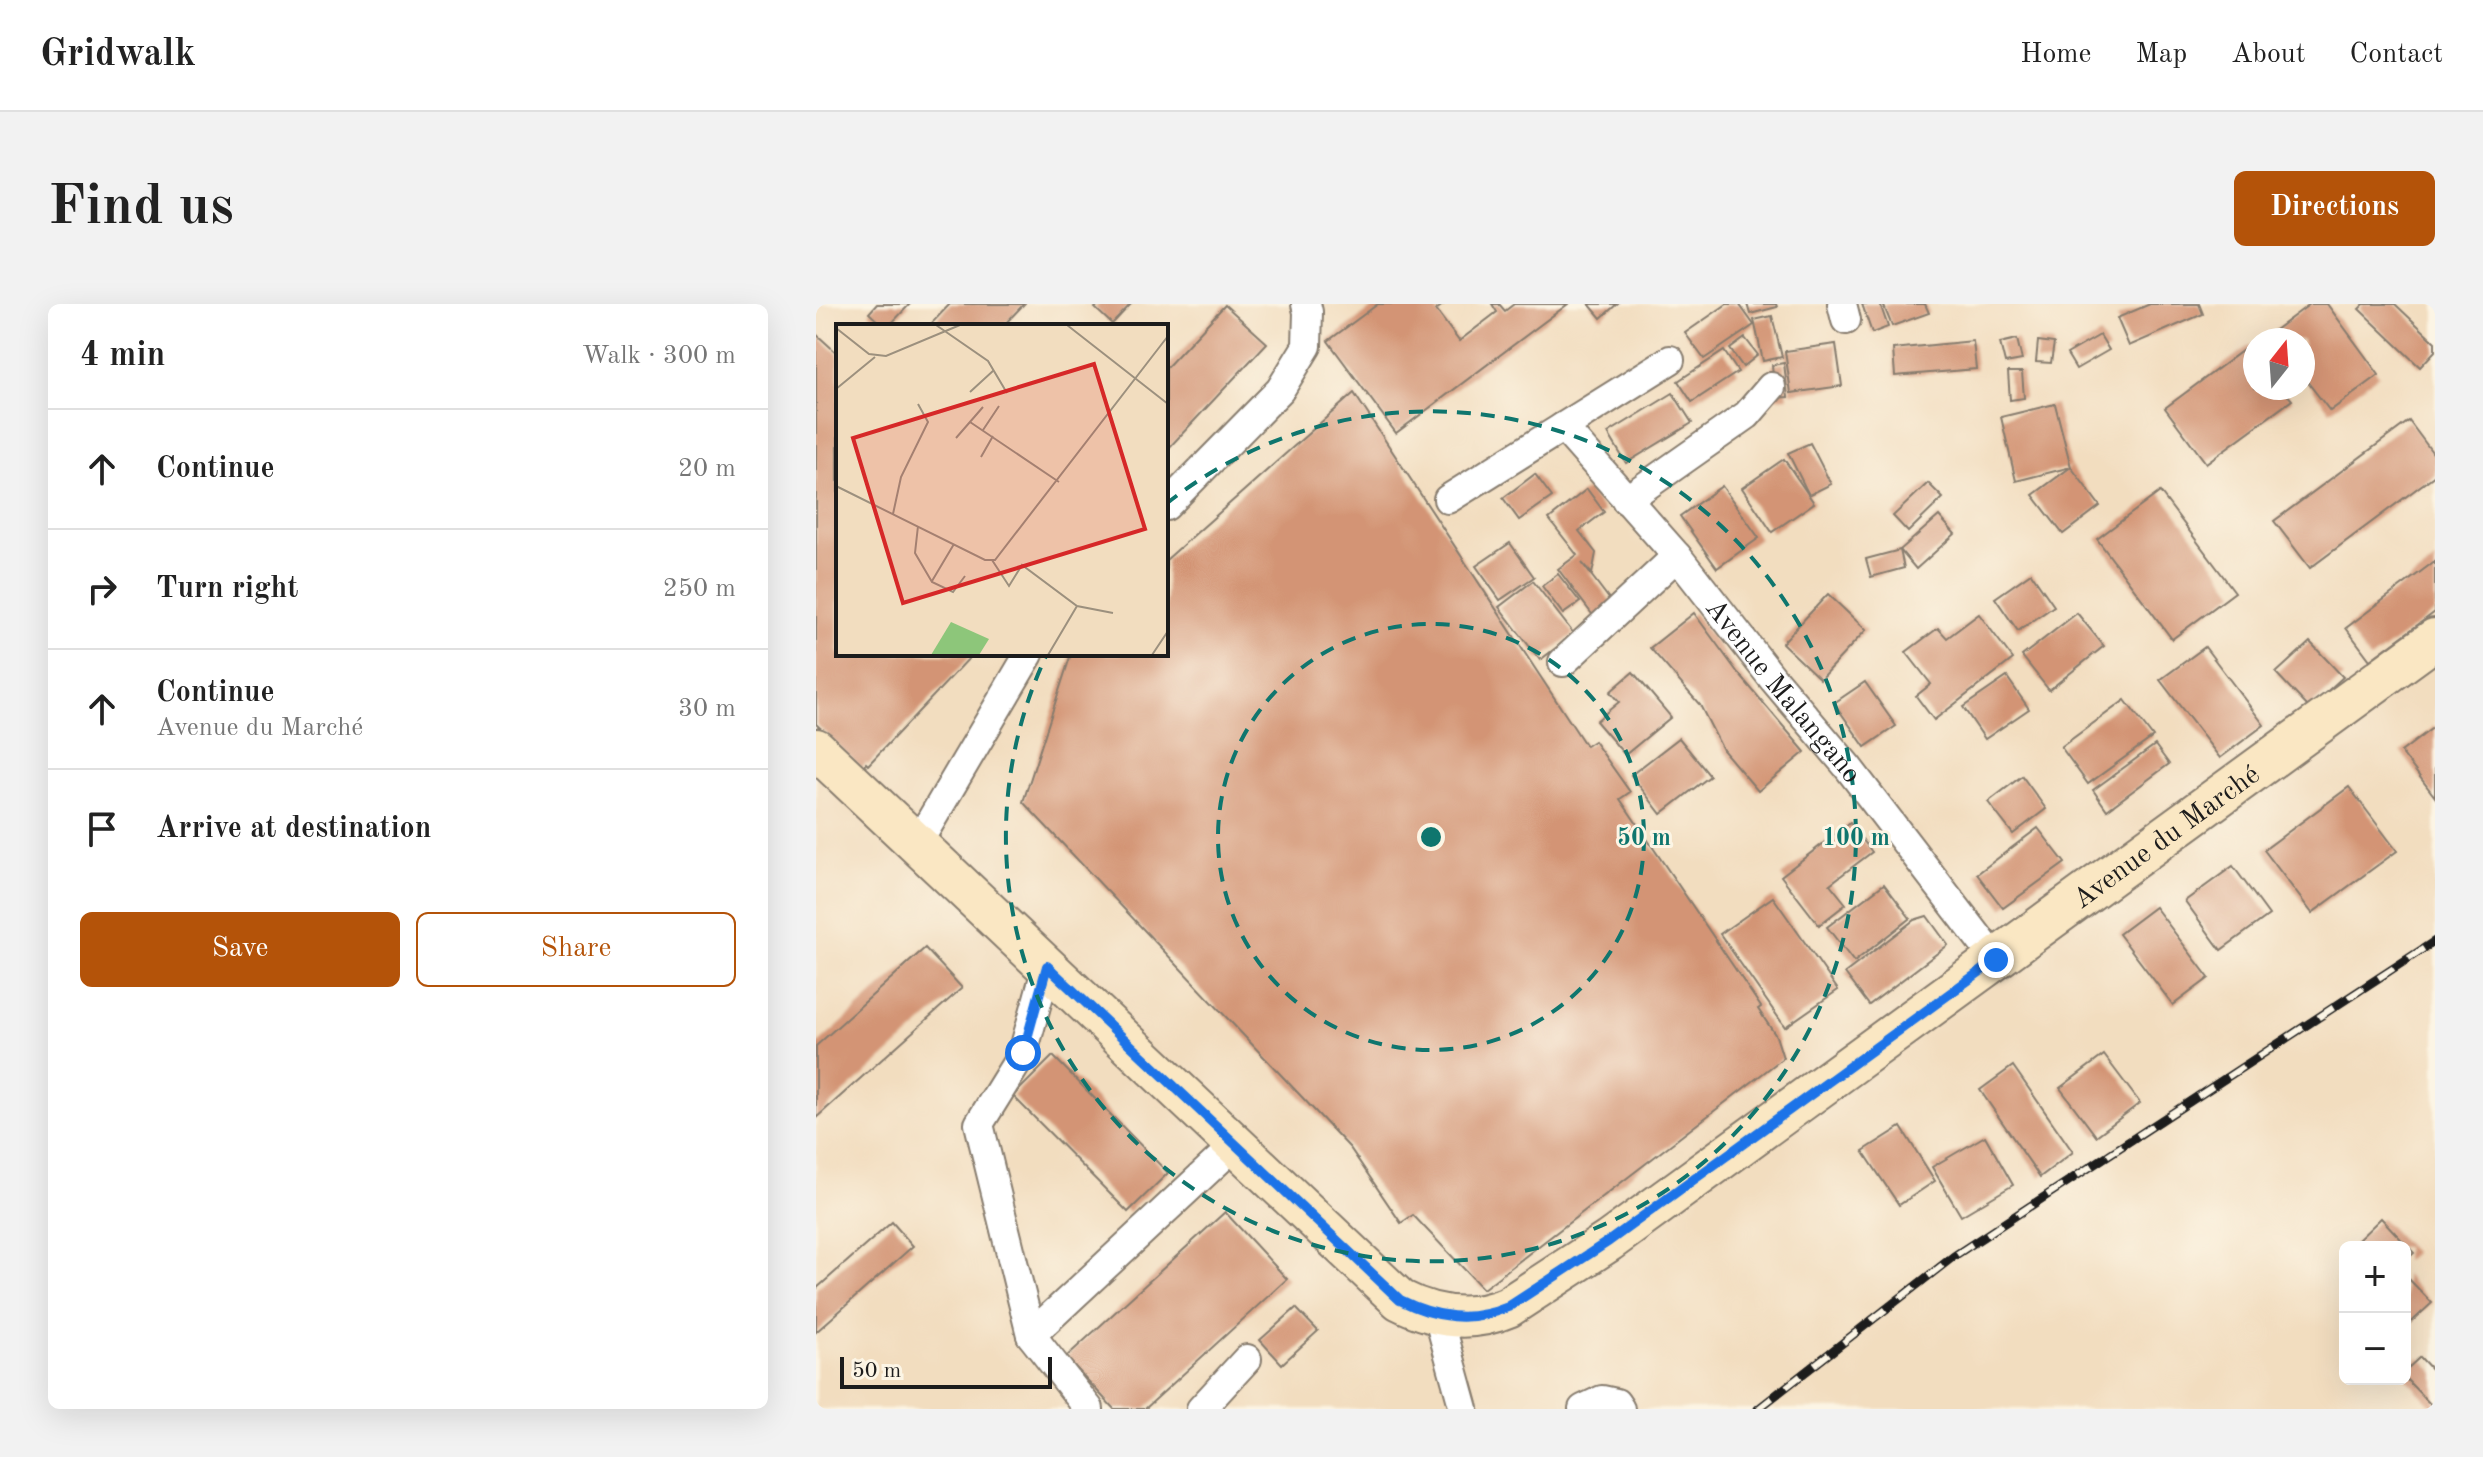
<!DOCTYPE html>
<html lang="en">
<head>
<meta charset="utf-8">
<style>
	:root { --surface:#fff; --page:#f2f2f2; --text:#222; --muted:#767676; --line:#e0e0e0; --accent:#b45309 }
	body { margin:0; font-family:"Old Standard TT",serif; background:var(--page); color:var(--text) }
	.controls { position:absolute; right:24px; bottom:24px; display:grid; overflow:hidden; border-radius:12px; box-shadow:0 8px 32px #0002 }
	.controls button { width:72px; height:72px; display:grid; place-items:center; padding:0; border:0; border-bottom:2px solid var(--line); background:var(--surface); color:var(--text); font:40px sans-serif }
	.compass { position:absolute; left:1427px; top:24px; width:72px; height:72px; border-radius:50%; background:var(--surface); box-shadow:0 8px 32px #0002; rotate:17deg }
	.scale { position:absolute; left:24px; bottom:20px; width:212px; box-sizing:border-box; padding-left:8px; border:4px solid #1c1c1c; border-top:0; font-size:22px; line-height:28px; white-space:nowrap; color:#1c1c1c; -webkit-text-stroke:6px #fcf5e5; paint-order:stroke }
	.stop { position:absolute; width:24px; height:24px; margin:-18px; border:6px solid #1a73e8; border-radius:50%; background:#fff }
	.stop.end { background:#1a73e8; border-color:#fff; box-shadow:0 2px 8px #0008 }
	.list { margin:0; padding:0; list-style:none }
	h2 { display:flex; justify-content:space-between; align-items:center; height:104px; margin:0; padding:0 32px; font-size:34px }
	h2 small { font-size:26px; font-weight:400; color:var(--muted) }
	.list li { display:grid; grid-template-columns:52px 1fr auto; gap:24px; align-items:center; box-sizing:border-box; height:120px; padding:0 32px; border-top:2px solid var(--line) }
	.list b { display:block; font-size:30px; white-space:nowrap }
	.list p { margin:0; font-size:26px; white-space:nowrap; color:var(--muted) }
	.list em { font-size:26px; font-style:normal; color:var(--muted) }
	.actions { display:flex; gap:16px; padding:24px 32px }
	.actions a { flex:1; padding:18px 0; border:2px solid var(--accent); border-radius:12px; text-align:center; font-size:28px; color:var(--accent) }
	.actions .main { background:var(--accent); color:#fff }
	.icon { flex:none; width:44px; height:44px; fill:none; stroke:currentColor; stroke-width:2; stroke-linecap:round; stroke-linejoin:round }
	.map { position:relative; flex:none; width:1619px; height:1105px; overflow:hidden; border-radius:12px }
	header { display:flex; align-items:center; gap:48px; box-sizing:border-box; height:112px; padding:0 40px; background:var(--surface); border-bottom:2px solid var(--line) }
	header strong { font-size:38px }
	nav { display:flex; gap:44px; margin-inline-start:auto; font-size:28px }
	.intro { display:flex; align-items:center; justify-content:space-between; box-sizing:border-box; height:192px; padding:0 48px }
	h1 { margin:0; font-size:56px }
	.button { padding:20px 36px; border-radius:12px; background:var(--accent); color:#fff; font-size:28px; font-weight:700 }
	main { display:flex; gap:48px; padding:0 48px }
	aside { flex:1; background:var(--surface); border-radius:12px; box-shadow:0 8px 32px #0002 }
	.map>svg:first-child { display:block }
	.building { fill:#d39474 }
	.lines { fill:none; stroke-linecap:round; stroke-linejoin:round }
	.street-casing { stroke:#877c6e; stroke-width:32 }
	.secondary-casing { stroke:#877c6e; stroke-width:44 }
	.street { stroke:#fff; stroke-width:28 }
	.secondary { stroke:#fae7c3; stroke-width:40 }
	.rail-casing { stroke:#1c1c1c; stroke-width:9 }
	.rail { stroke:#fcf5e5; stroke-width:6; stroke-dasharray:18; stroke-linecap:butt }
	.route { stroke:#1a73e8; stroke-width:10 }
	.ring { fill:none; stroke:#0f766e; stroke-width:4; stroke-dasharray:14 10 }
	.labels { text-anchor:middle; stroke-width:6; stroke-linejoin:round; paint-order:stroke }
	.street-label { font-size:28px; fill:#1c1c1c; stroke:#fcf5e5 }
	.inset-road { fill:none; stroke:#9c907e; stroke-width:2 }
	.view { fill:#d62828; fill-opacity:0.15; stroke:#d62828; stroke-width:4 }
	.inset-edge { fill:none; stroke:#1c1c1c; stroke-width:4 }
	.centre { fill:#0f766e; stroke:#fcf5e5; stroke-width:4 }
	.ring-label { font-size:24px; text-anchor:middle; font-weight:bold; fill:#0f766e; stroke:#fcf5e5; stroke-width:6; stroke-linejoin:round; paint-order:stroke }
</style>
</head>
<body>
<header>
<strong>Gridwalk</strong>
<nav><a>Home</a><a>Map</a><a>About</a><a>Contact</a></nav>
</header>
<div class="intro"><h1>Find us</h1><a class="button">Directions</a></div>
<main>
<aside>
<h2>4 min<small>Walk · 300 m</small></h2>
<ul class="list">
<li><svg class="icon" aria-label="ahead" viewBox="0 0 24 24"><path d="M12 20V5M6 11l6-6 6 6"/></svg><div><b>Continue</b></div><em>20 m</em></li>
<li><svg class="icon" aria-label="right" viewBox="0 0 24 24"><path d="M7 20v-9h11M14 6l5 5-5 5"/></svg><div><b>Turn right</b></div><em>250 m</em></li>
<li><svg class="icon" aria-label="ahead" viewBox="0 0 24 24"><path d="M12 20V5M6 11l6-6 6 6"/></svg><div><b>Continue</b><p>Avenue du Marché</p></div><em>30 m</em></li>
<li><svg class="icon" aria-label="arrive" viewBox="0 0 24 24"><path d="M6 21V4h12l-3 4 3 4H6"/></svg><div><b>Arrive at destination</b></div></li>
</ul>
<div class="actions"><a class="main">Save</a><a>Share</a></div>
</aside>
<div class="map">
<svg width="1619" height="1105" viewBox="0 0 1619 1105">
	<rect width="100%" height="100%" fill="#fcf5e5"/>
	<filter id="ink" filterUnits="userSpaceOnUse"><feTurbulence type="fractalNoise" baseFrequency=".0125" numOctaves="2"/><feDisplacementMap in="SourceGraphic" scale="16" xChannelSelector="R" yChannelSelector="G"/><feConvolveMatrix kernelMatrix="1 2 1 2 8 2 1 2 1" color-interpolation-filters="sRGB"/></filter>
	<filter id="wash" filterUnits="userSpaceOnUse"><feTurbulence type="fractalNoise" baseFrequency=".006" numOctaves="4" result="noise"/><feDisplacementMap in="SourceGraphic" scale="32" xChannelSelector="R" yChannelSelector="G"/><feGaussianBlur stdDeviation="1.8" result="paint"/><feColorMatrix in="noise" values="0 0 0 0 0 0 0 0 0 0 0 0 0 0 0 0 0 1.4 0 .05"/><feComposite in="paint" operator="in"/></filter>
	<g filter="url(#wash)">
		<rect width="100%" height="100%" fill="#f2ddbf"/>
		<g id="blocks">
			<g class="building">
				<path d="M61 0H94L73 22H67L53 9Z"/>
				<path d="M134 0H208L187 22H113Z"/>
				<path d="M283 0H315L296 20 279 4Z"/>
				<path d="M562 0H628L620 6 643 37 681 8 676 0H683L689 7 698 0H752L580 129 512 37Z"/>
				<path d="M773 0H801L785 14Z"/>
				<path d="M911 0H923L938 21 888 55 869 29Z"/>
				<path d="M931 0H960L961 3 934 10Z"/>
				<path d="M1046 0H1064L1072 23 1056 29Z"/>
				<path d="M1067 0H1109L1113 9 1076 22Z"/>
				<path d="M1334 0H1383L1387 10 1313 42 1301 14Z"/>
				<path d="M1494 0H1511L1563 71 1514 107 1487 72V36H1460L1455 29Z"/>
				<path d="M1548 0H1579L1619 38V47L1604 63 1543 5Z"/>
				<path d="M409 1 451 39 350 147V64Z"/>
				<path d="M956 12 966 53 947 57 938 16Z"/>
				<path d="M0 30 22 50V350H157L52 461 50 459 46 464 0 420Z"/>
				<path d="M1284 31 1293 46 1260 65 1251 50Z"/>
				<path d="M929 34 942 51 927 63 914 45Z"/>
				<path d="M1201 35 1206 56 1189 59 1184 39Z"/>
				<path d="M1157 37 1160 65 1079 72 1077 45Z"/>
				<path d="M1222 37 1238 39 1235 59 1220 58Z"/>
				<path d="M1020 40 1026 82 975 89 969 47Z"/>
				<path d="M1434 41 1439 48V84H1466L1476 96 1390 159 1349 104Z"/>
				<path d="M908 47 922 68 876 98 862 77Z"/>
				<path d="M968 59 972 93 959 94 956 61Z"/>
				<path d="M1192 68H1206L1208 94 1194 96Z"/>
				<path d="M538 89 770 442 778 437 814 488 804 495 945 703 942 705 960 732 967 754 667 985 597 911 585 919 534 844 207 498 255 350H350V256Z"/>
				<path d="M857 89 876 119 810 159 792 129Z"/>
				<path d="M1239 100 1255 163 1200 177 1185 113Z"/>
				<path d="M1593 117 1619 152V171L1494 264 1458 217Z"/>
				<path d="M994 139 1015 180 993 191 972 149Z"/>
				<path d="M968 155 998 199 956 228 926 184Z"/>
				<path d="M1255 163 1284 202 1247 230 1217 191Z"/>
				<path d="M719 170 736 193 703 216 687 194Z"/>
				<path d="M1112 179 1127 194 1092 228 1077 212Z"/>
				<path d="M906 182 943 234 901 264 864 212Z"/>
				<path d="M771 185 788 208 763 227 780 249 776 270 766 259 797 300 779 314 742 265 761 251 733 215Z"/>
				<path d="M1344 188 1419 288 1356 335 1281 235Z"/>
				<path d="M1123 212 1139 230 1100 265 1084 246Z"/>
				<path d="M694 239 718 273 684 296 660 262Z"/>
				<path d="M1084 246 1088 264 1055 273 1050 255Z"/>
				<path d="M1619 257V308L1554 356 1530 324Z"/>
				<path d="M1215 269 1238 302 1202 327 1179 294Z"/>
				<path d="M742 270 764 298 747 310 726 282Z"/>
				<path d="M717 277 758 330 724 356 683 303Z"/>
				<path d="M1012 290 1050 326 1004 375 966 339Z"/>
				<path d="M878 309 922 369 989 448 942 487 907 446 884 401 834 344Z"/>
				<path d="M1261 309 1288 342 1233 386 1206 352Z"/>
				<path d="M1163 310 1197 355 1118 416 1100 392 1115 380 1090 348 1122 324 1131 334Z"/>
				<path d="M1494 338 1527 373 1493 404 1460 369Z"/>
				<path d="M1389 343 1448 421 1404 454 1344 376Z"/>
				<path d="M817 368 855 413 809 451 780 417 803 398 794 388Z"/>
				<path d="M1191 373 1213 405 1169 435 1147 403Z"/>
				<path d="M1049 378 1080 422 1049 443 1018 399Z"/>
				<path d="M1309 396 1337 433 1272 480 1245 443Z"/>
				<path d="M1619 422V493L1585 448Z"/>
				<path d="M863 434 894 472 845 510 815 471Z"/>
				<path d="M1339 441 1353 460 1291 506 1277 486Z"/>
				<path d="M1206 472 1230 505 1197 530 1172 498Z"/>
				<path d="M1533 483 1581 547 1496 609 1448 546Z"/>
				<path d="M1034 519 1056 548 1014 580 1030 600 1003 621 965 572Z"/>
				<path d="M1222 524 1249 559 1187 604 1161 570Z"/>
				<path d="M1417 562 1453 611 1405 646 1369 597Z"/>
				<path d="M1068 580 1094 614 1038 658 1011 623Z"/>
				<path d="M957 593 1022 686 969 723 904 630Z"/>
				<path d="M1339 603 1393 674 1357 701 1303 630Z"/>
				<path d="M1111 612 1132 641 1053 701 1029 669 1098 616Z"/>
				<path d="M109 644 146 684 0 814V742Z"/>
				<path d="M1288 751 1324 799 1280 832 1244 784Z"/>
				<path d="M237 752 352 869 312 908 197 792Z"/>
				<path d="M1197 762 1257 848 1224 873 1164 786Z"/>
				<path d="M1085 823 1119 877 1083 901 1047 847Z"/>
				<path d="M1169 832 1197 881 1145 912 1116 863Z"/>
				<path d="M409 908 471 975 329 1105H298L250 1053Z"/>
				<path d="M1565 914 1598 949 1589 957V943H1541L1538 940Z"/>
				<path d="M76 918 97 942 0 1028V985Z"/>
				<path d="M1589 971 1616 999 1589 1024Z"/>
				<path d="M480 1004 502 1027 466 1060 444 1036Z"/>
				<path d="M1604 1053 1619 1069V1105L1589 1074V1067Z"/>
			</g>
		</g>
	</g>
	<g filter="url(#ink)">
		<use href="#blocks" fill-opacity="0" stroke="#877c6e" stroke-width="2"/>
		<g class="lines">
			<defs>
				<g id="street">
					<path d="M1026 0 1030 16"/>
					<path id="s1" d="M747 123 861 252 958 376 1031 462 1180 656"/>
					<path d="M632 195 854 56"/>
					<path d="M810 196 931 111 955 83"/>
					<path d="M350 202 464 86 491 42 492 8 490 0"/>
					<path d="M747 358 861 252"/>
					<path d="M101 540 213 350"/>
					<path d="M231 662 207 749 163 820 215 1031 273 1105"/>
					<path d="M622 1011 648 1105"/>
					<path d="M215 1031 420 840"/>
					<path d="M385 1105 431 1055"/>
					<path d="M767 1105 786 1096 800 1099 804 1105"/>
				</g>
				<g id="secondary">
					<path id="s2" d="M0 445 584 996C619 1014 655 1019 692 1003L793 937 1619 335"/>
				</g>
			</defs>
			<use href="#street" class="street-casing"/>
			<use href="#secondary" class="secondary-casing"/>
			<use href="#street" class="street"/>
			<use href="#secondary" class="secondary"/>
			<defs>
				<path id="rail" d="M942 1105 1138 952 1619 637"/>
			</defs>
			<use href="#rail" class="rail-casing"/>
			<use href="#rail" class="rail"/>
		</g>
	</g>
	<g class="lines" filter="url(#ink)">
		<path class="route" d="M207 749 231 662 584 996C620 1014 654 1019 692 1003L793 937 1180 656"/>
	</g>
	<g class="ring">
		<circle cx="615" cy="533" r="213"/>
		<path d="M350 200A425 425 0 1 1 231 350"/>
	</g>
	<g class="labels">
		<g class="street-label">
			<text dy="10" stroke="none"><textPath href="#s1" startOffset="344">Avenue Malangano</textPath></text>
			<text dy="10" stroke="none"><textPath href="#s2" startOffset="1724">Avenue du Marché</textPath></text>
		</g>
	</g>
	<g transform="translate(20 20)">
		<rect width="332" height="332" fill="#f2ddbf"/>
		<path d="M115 298 153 315 143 331H95Z" fill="#8dc67a"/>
		<path class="inset-road" d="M100 1 152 37 171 69M231 1 332 80M0 4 33 30 50 32 124 1M0 65 39 33M134 68 158 46M134 98 223 158M147 106 163 82M120 114 147 83M145 133 157 112M0 162 149 236H159L332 12M57 190 65 153 92 98 82 80M82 202 79 229 96 258 117 268 129 252M156 236 173 262 186 241 241 282 277 289M96 257 118 220M212 331 241 282M316 331 332 307"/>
		<path class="view" d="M258 40 309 205 67 279 17 114Z"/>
		<rect width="332" height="332" class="inset-edge"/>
	</g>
	<circle cx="615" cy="533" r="12" class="centre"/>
	<g class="ring-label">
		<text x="828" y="541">50 m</text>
		<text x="1040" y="541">100 m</text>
	</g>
</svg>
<div class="controls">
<button>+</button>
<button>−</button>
</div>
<svg class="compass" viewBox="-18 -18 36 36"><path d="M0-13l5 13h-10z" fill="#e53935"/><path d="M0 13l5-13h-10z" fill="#767676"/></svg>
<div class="scale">50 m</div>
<div class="stop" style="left:207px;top:749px"></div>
<div class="stop end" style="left:1180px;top:656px"></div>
</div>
</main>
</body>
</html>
